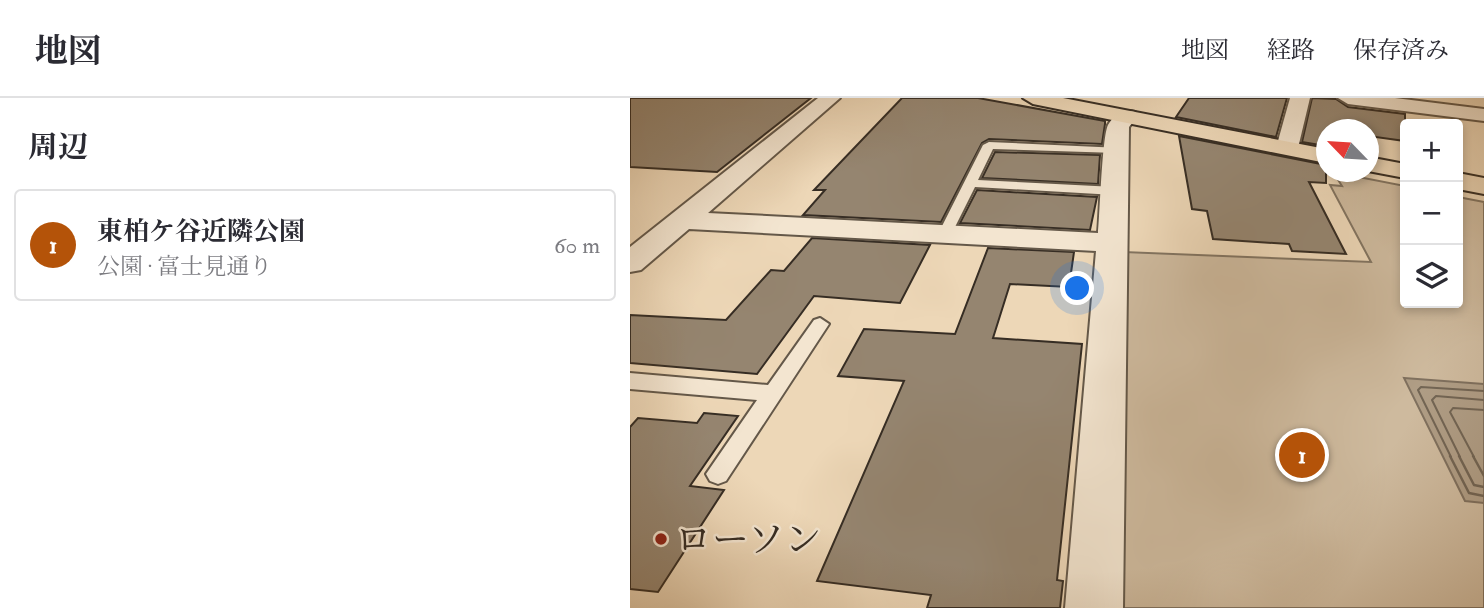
<!DOCTYPE html>
<html lang="ja">
<head>
<meta charset="utf-8">
<style>
	:root { --surface:#fff; --page:#f2f2f3; --text:#2b2b33; --muted:#7c7c81; --line:#e1e1e2; --accent:#b45309 }
	body { margin:0; font-family:"IM FELL Double Pica","Noto Serif JP",serif; background:var(--page); color:var(--text) }
	.controls { position:absolute; right:21px; top:21px; display:grid; overflow:hidden; border-radius:7px; box-shadow:0 4px 10px #0003 }
	.controls button { width:63px; height:63px; display:grid; place-items:center; padding:0; border:0; border-bottom:2px solid var(--line); background:var(--surface); color:var(--text); font:35px sans-serif }
	.compass { position:absolute; left:686px; top:21px; width:63px; height:63px; border-radius:50%; background:var(--surface); box-shadow:0 4px 10px #0003; rotate:295deg }
	.you { position:absolute; left:448px; top:191px; width:24px; height:24px; margin:-18px; border:5px solid #fff; border-radius:50%; background:#1a73e8; box-shadow:0 0 0 10px #1a73e833 }
	.badge { display:grid; place-items:center; width:46px; height:46px; border-radius:50%; background:var(--accent); color:#fff; font-size:23px; font-weight:700 }
	.pin { position:absolute; translate:-50% -50%; border:4px solid #fff; box-shadow:0 2px 7px #0006 }
	.list { margin:0; padding:0; list-style:none }
	h2 { display:flex; justify-content:space-between; align-items:center; height:91px; margin:0; padding:0 28px; font-size:30px }
	h2 small { font-size:23px; font-weight:400; color:var(--muted) }
	.list li { display:grid; grid-template-columns:46px 1fr auto; gap:21px; align-items:center; box-sizing:border-box; height:112px; margin:0 14px 14px; padding:0 14px; border:2px solid var(--line); border-radius:7px }
	.list b { display:block; font-size:26px; white-space:nowrap }
	.list p { margin:0; font-size:23px; white-space:nowrap; color:var(--muted) }
	.list em { font-size:23px; font-style:normal; color:var(--muted) }
	.icon { flex:none; width:38px; height:38px; fill:none; stroke:currentColor; stroke-width:2; stroke-linecap:round; stroke-linejoin:round }
	.map { position:relative; flex:none; width:854px; height:510px; overflow:hidden }
	header { display:flex; align-items:center; gap:42px; box-sizing:border-box; height:98px; padding:0 35px; background:var(--surface); border-bottom:2px solid var(--line) }
	header strong { font-size:33px }
	nav { display:flex; gap:38px; margin-inline-start:auto; font-size:24px }
	main { display:flex }
	aside { flex:1; background:var(--surface) }
	.map>svg:first-child { display:block }
	.green { fill:#ceba9e; stroke:#827461; stroke-width:2 }
	.water { fill:#af9d85; stroke:#7f705e; stroke-width:2 }
	.lines { fill:none; stroke-linecap:round; stroke-linejoin:round }
	.shore-far1 { stroke:#726554; stroke-width:2 }
	.shore { stroke:#726554; stroke-width:2.5 }
	.building { fill:#958570; stroke:#362d24; stroke-width:2 }
	.service-casing { stroke:#645849; stroke-width:4 }
	.minor-casing { stroke:#645849; stroke-width:4 }
	.primary-casing { stroke:#362d24; stroke-width:4 }
	.service { fill:#f3e5d0; fill-rule:evenodd }
	.minor { fill:#f3e5d0; fill-rule:evenodd }
	.primary { fill:#edd7b7; fill-rule:evenodd }
	.poi-dot { fill:#8f2418; stroke:#f3e5d0; stroke-width:2.5 }
	.labels { text-anchor:middle; stroke-width:5; stroke-linejoin:round; paint-order:stroke }
	.near-poi-label { font-size:37px; fill:#362d24; stroke:#f3e5d0; text-anchor:start }
</style>
</head>
<body>
<header>
<strong>地図</strong>
<nav><a>地図</a><a>経路</a><a>保存済み</a></nav>
</header>
<main>
<aside>
<h2>周辺<small></small></h2>
<ul class="list">
<li><span class="badge">1</span><div><b>東柏ケ谷近隣公園</b><p>公園 · 富士見通り</p></div><em>60 m</em></li>
</ul>
</aside>
<div class="map">
<svg width="854" height="510" viewBox="0 0 854 510">
	<rect width="100%" height="100%" fill="#edd7b7"/>
	<filter id="stains"><feTurbulence type="fractalNoise" baseFrequency=".00286" numOctaves="4"/><feColorMatrix values="0 0 0 0 .2 0 0 0 0 .09 0 0 0 0 .02 0 0 0 .5 -.17"/></filter>
	<radialGradient id="worn" r=".72"><stop offset=".6" stop-color="#630" stop-opacity="0"/><stop offset="1" stop-color="#630" stop-opacity=".3"/></radialGradient>
	<path class="green" d="M703 74 775 88V205H828V99L854 104V510H486L494 154 741 164 700 87 712 88Z"/>
	<path class="water" d="M774 280 854 286V405L835 403Z"/>
	<g class="lines">
		<g class="shore-far1">
			<path d="M821 359 788 292 791 289 854 293"/>
			<path d="M830 359 802 302 806 298 854 302"/>
			<path d="M844 359 820 314 823 310 854 312"/>
		</g>
		<g class="shore">
			<path d="M820 358 839 395 854 398"/>
			<path d="M829 358 844 387 854 389"/>
			<path d="M843 358 854 378"/>
		</g>
	</g>
	<g class="building">
		<path d="M0 0H181L87 74 0 69Z"/>
		<path d="M272 0H348L475 23V26L472 46 359 41 352 45 311 124 173 117 195 92H184Z"/>
		<path d="M559 0H657L646 39 546 19Z"/>
		<path d="M682 0 706 1 718 9 775 16V43L738 38V32H696V48L672 44Z"/>
		<path d="M549 38 696 67V85L679 84 716 156 662 153 659 146 583 141 577 113 562 111Z"/>
		<path d="M365 54 470 57 468 86 352 80Z"/>
		<path d="M347 92 467 99 460 132 330 125Z"/>
		<path d="M182 140 300 147 270 205 184 198 127 276 0 265V217L96 222 141 172 154 173Z"/>
		<path d="M358 150 444 154 439 189 380 186 363 240 452 246 427 482 433 483 430 510H297L301 497 187 483 274 283 208 278 234 231 325 236Z"/>
		<path d="M74 315 108 318 60 388 94 392 28 494 0 491V329L8 320 67 325Z"/>
	</g>
	<g class="lines">
		<defs>
			<g id="service">
				<path d="M359 44 491 50 493 52 487 55 363 51 348 82 485 89 492 93 485 97 345 89 320 139H310L308 136 353 47Z"/>
				<path d="M190 220 199 226 96 383 88 386 80 383 76 376 127 302 0 291V275L138 287 184 222Z"/>
			</g>
			<g id="minor">
				<path d="M188 0H210L78 115 468 135C470 115 472 39 478 27 484 16 494 11 505 14L508 18 499 29 493 510H435L466 153 59 131 11 172 0 174V149Z"/>
				<path d="M660 0H680L668 50 665 55H649L646 50Z"/>
				<path d="M708 0H765L854 11V23L718 6Z"/>
			</g>
			<g id="primary">
				<path d="M393 0H433L696 51V65L403 6Z"/>
				<path d="M738 59 775 66V80L738 73Z"/>
				<path d="M828 75 854 80V96L828 91Z"/>
			</g>
		</defs>
		<use href="#service" class="service-casing"/>
		<use href="#minor" class="minor-casing"/>
		<use href="#primary" class="primary-casing"/>
		<use href="#service" class="service"/>
		<use href="#minor" class="minor"/>
		<use href="#primary" class="primary"/>
	</g>
	<circle class="poi-dot" cx="31" cy="441" r="7"/>
	<g class="labels">
		<g class="near-poi-label">
			<text x="45" y="454">ローソン</text>
		</g>
	</g>
	<rect width="100%" height="100%" filter="url(#stains)"/>
	<rect width="100%" height="100%" fill="url(#worn)"/>
</svg>
<div class="controls">
<button>+</button>
<button>−</button>
<button><svg class="icon" aria-label="layers" viewBox="0 0 24 24"><path d="M12 4l9 5-9 5-9-5zM3 14l9 5 9-5"/></svg></button>
</div>
<svg class="compass" viewBox="-18 -18 36 36"><path d="M0-13l5 13h-10z" fill="#e53935"/><path d="M0 13l5-13h-10z" fill="#7c7c81"/></svg>
<div class="you"></div>
<div class="pin badge" style="left:672px;top:357px">1</div>
</div>
</main>
</body>
</html>
